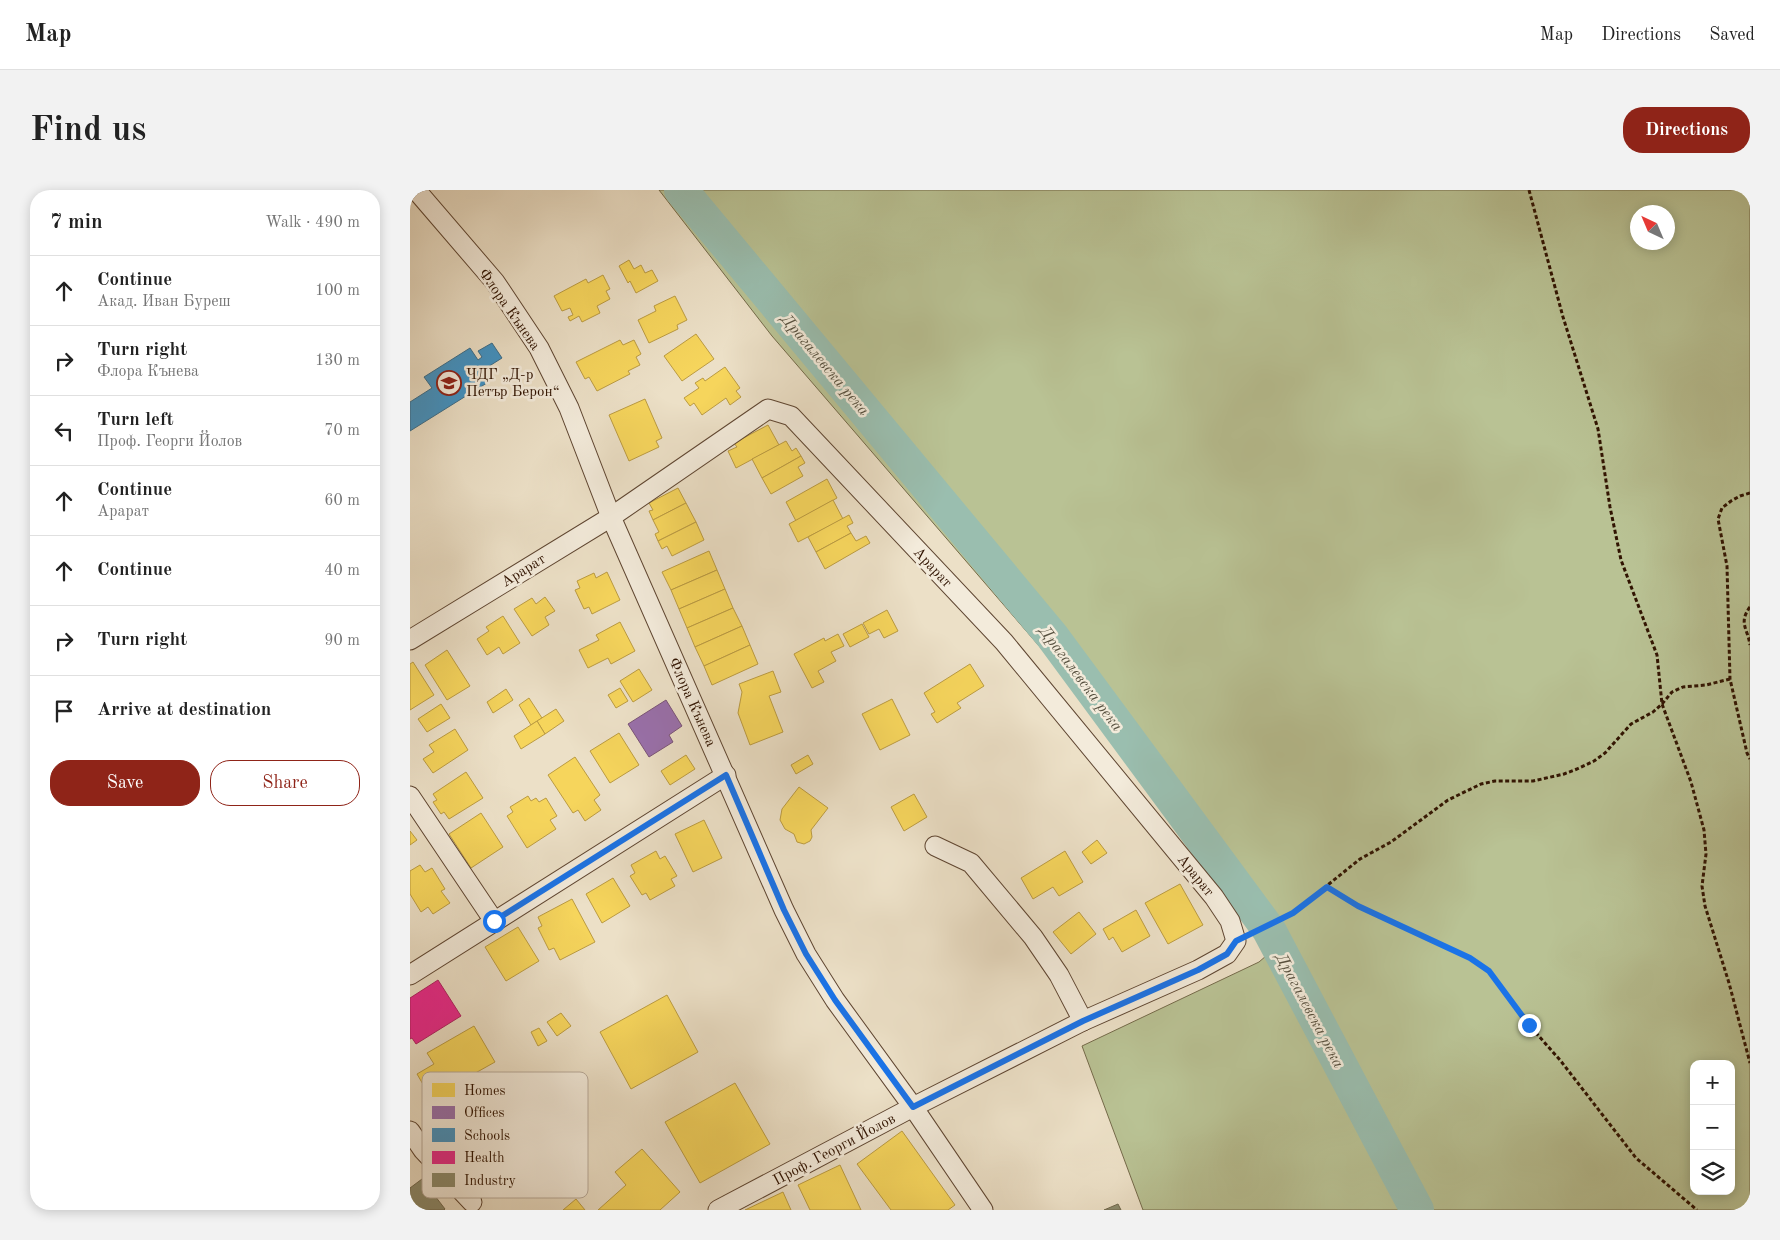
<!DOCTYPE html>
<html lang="en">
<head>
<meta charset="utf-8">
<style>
	:root { --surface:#fff; --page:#f2f2f2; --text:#222; --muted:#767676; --line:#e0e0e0; --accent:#8f2418 }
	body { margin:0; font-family:"Old Standard TT",serif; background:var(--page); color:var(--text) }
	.controls { position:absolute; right:15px; bottom:15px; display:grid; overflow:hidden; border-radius:10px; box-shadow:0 2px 12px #0003 }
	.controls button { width:45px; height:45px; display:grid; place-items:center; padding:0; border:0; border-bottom:1px solid var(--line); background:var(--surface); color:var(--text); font:25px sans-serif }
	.compass { position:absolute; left:1220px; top:15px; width:45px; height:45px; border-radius:50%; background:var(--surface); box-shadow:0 2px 12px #0003; rotate:316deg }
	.stop { position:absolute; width:15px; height:15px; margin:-11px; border:4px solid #1a73e8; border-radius:50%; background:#fff }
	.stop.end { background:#1a73e8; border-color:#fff; box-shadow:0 1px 5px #0008 }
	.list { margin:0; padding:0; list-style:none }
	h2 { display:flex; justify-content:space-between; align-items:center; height:65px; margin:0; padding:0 20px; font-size:21px }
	h2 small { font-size:16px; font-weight:400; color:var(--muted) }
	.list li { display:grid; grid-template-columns:32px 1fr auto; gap:15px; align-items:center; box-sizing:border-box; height:70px; padding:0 20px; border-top:1px solid var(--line) }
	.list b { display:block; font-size:19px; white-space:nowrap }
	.list p { margin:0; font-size:16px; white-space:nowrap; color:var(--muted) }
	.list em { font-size:16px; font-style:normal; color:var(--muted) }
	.actions { display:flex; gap:10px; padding:15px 20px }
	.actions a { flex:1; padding:11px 0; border:1px solid var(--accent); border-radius:20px; text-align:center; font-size:18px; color:var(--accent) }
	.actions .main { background:var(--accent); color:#fff }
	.icon { flex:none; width:28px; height:28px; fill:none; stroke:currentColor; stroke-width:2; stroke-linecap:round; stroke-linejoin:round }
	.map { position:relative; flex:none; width:1340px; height:1020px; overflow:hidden; border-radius:20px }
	header { display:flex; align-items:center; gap:30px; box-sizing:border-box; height:70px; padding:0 25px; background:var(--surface); border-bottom:1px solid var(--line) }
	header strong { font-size:24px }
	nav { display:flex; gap:28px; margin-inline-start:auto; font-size:18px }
	.intro { display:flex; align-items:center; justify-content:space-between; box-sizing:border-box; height:120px; padding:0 30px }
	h1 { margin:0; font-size:35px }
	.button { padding:12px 22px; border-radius:20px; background:var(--accent); color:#fff; font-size:18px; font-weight:700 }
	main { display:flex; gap:30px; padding:0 30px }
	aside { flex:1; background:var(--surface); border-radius:20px; box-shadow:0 2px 12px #0003 }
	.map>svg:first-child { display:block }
	.green { fill:#b9c294; stroke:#746a4a; fill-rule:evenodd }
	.homes { fill:#f6d55c; stroke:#bb9b41 }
	.offices { fill:#9970ab; stroke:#7a5478 }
	.schools { fill:#4393c3; stroke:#3d6d89 }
	.health { fill:#e7298a; stroke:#b02261 }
	.industry { fill:#8c8c6e; stroke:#70684d }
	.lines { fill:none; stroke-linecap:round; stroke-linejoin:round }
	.river { stroke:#9abeaf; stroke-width:34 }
	.minor-casing { stroke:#5f4632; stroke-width:21 }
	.path { stroke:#301301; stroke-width:3; stroke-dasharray:4 2.5; stroke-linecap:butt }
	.minor { stroke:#f3ebdb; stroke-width:19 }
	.route { stroke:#1a73e8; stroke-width:6 }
	.labels { text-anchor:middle; stroke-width:5; stroke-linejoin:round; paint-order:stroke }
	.street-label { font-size:15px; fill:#301301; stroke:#f3ebdb }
	.poi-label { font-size:15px; fill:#301301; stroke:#f3ebdb; text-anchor:start }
	.water-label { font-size:16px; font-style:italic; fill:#554f3e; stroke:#f3ebdb }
	.key { fill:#f3ebdb; stroke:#b8aa9a; stroke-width:1 }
	.key-label { font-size:14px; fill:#301301 }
</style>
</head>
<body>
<header>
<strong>Map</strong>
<nav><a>Map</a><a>Directions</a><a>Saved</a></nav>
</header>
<div class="intro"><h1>Find us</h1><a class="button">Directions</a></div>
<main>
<aside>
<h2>7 min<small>Walk · 490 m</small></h2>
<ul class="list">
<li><svg class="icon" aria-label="ahead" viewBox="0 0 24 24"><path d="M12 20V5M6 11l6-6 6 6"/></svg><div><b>Continue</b><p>Акад. Иван Буреш</p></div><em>100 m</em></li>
<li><svg class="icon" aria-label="right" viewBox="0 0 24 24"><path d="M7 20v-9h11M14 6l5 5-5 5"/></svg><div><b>Turn right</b><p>Флора Кънева</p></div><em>130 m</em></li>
<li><svg class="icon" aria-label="left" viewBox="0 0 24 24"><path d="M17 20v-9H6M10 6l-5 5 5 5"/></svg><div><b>Turn left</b><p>Проф. Георги Йолов</p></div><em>70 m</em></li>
<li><svg class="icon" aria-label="ahead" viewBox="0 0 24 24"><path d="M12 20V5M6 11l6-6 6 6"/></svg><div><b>Continue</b><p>Арарат</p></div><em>60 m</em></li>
<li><svg class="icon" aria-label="ahead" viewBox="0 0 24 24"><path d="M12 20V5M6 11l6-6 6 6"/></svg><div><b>Continue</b></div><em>40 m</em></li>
<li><svg class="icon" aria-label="right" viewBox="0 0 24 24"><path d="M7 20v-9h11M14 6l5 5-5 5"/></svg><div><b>Turn right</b></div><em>90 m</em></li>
<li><svg class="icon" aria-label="arrive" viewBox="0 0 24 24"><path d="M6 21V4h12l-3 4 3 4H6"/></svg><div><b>Arrive at destination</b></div></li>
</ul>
<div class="actions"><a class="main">Save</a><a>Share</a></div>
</aside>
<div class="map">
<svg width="1340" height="1020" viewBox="0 0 1340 1020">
	<rect width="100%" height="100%" fill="#ece0c7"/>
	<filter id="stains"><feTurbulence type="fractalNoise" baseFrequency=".004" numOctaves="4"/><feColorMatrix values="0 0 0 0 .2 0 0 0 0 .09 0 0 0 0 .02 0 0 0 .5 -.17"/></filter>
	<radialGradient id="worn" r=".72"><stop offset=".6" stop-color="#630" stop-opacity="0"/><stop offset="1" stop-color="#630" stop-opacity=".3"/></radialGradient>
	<path class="green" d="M249 0H1340V1020H733L672 856 849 772 879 746 362 146ZM1228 22H1258V52H1228ZM1284 874H1321V1001H1284Z"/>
	<g class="homes">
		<path d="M219 70 224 79 231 75 235 83 242 80 248 91 226 103 220 91 218 93 209 76Z"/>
		<path d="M193 85 200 99 196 101 200 109 187 116 190 123 172 132 169 126 160 131 158 127 163 125 160 118 152 121 144 106 176 89 178 93Z"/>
		<path d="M265 106 277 130 267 135 268 139 239 153 228 130 246 121 244 116Z"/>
		<path d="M286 144 304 169 272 191 254 166Z"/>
		<path d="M210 150 213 155 224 150 231 164 226 167 230 175 218 181 220 184 187 201 179 187 175 189 166 172Z"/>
		<path d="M315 177 330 198 326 201 331 207 320 215 316 208 292 225 284 213 280 216 274 208 289 198 285 193 293 188 295 191Z"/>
		<path d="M235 209 252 248 246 251 249 257 219 271 199 225Z"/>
		<path d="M358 235 369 255 326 278 318 261 327 257 324 253Z"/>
		<path d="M376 251 382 261 386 258 391 266 352 288 342 269Z"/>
		<path d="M391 266 395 273 388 277 393 286 361 304 352 288Z"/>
		<path d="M417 289 427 308 386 331 376 312Z"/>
		<path d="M268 298 276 313 243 330 239 321 243 320 239 313Z"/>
		<path d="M423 310 433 329 388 352 379 334Z"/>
		<path d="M276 313 286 332 248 351 245 344 249 342 243 330Z"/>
		<path d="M439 325 443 333 437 336 441 343 406 362 398 347Z"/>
		<path d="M286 332 294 350 262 366 257 356 252 359 248 351Z"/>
		<path d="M441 343 446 351 456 346 460 353 415 379 406 362Z"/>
		<path d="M299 361 307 380 261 400 252 382Z"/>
		<path d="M307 380 315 399 269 419 261 400Z"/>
		<path d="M197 382 210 410 182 424 179 417 174 419 165 400 170 398 167 391 184 383 186 388Z"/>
		<path d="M315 399 323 418 277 438 269 419Z"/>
		<path d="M135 407 145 421 135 427 139 435 122 446 104 419 122 408 126 414Z"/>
		<path d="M323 418 332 436 285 457 277 438Z"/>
		<path d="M477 420 488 441 474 448 469 439 459 444 453 433Z"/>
		<path d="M93 426 110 453 93 464 89 457 77 465 67 449 79 441 76 437Z"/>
		<path d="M210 432 225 461 201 474 198 468 178 478 169 460 189 450 186 445Z"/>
		<path d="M452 434 459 447 440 457 433 444Z"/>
		<path d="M332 436 340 455 294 476 285 457Z"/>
		<path d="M428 444 434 456 421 462 426 471 408 481 414 492 402 498 384 464 414 448 415 451Z"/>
		<path d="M340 455 348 474 302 495 294 476Z"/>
		<path d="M37 460 60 496 37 510 15 475Z"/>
		<path d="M3 472 24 505 0 520V474Z"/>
		<path d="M560 474 574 496 547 513 551 518 527 533 521 524 525 522 514 503Z"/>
		<path d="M229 479 242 500 223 512 210 491Z"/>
		<path d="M363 481 371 502 359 506 373 542 340 555 328 523 332 502 329 494Z"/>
		<path d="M210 498 218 511 206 518 198 505Z"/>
		<path d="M96 499 103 510 83 523 77 512Z"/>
		<path d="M119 508 132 528 121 535 109 515Z"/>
		<path d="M482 509 500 545 470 560 452 524Z"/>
		<path d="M31 514 40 528 17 542 8 529Z"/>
		<path d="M146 519 154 531 135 544 127 531Z"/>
		<path d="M127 531 135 544 111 559 104 546Z"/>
		<path d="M45 539 58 560 23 583 13 569 24 562 19 555Z"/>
		<path d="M209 543 229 575 200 593 180 561Z"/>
		<path d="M276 565 285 579 260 595 251 581Z"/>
		<path d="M398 565 403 574 386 584 381 575Z"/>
		<path d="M165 567 190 605 184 610 191 620 175 631 168 620 163 623 138 585Z"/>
		<path d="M56 582 73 608 39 629 34 622 31 624 23 612 27 610 23 604Z"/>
		<path d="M389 597 418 618 401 640 402 647 400 651 394 654 387 652 384 644 375 639 370 630 372 619Z"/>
		<path d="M504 604 517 627 494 641 481 617Z"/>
		<path d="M118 606 121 611 126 608 129 612 136 608 147 626 140 630 146 639 117 658 97 626 103 622 100 617Z"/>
		<path d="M71 623 93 657 61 678 39 644Z"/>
		<path d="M294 630 312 668 283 682 265 644Z"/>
		<path d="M0 641 7 650 0 655Z"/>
		<path d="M687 650 697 663 681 674 672 662Z"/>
		<path d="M246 661 250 669 255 666 267 686 261 689 265 696 240 710 236 703 232 705 220 686 225 683 221 675Z"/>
		<path d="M655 661 673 692 649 706 643 697 623 709 611 688Z"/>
		<path d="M10 675 15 682 22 678 35 699 31 701 40 713 23 724 18 717 11 722 0 704V681Z"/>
		<path d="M203 688 220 716 192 733 176 704Z"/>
		<path d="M770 694 793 735 758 754 735 713Z"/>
		<path d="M162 709 185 752 150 770 144 758 139 760 128 738 132 736 128 727Z"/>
		<path d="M726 720 740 746 712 762 703 747 699 750 693 739Z"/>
		<path d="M669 722 686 744 661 764 643 742Z"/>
		<path d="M108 737 129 771 96 791 75 757Z"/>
		<path d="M257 805 288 862 221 899 190 842Z"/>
		<path d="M151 823 161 836 147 846 137 832Z"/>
		<path d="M64 836 85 872 28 904 25 899 18 903 7 884 24 874 17 863Z"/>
		<path d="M129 838 137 851 128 856 121 842Z"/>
		<path d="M325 893 360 954 290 993 255 932Z"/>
		<path d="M492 941 545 1015 538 1020H481L447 974Z"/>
		<path d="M232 959 270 1002 250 1020H188L216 995 205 982Z"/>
		<path d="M430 975 451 1020H400L388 995Z"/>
		<path d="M373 1002 381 1020H335Z"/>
		<path d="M166 1009 175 1020H153Z"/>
	</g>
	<path class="offices" d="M256 510 272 536 259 545 263 552 239 567 218 534Z"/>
	<path class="schools" d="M82 153 92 168 73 180 80 191 0 241V212L22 198 14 187 60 158 68 170 72 167 68 161Z"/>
	<path class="health" d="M28 790 51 826 6 854 2 848 0 849V808Z"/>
	<g class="industry">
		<path d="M12 989 35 1019 34 1020H0V998Z"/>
		<path d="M708 1014 711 1020H694Z"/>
	</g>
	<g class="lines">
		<path class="river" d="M271 0 642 446 859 740 1007 1020"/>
		<defs>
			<g id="minor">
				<path d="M6 0 85 92 129 158 159 218 201 327 374 720 396 764 425 810 503 917 573 1020"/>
				<path d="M0 450 201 327 358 219 381 226 594 452 804 707 820 731 826 751 817 764 788 780 673 831 503 917 308 1020"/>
				<path d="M0 606 84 731"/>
				<path d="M525 656 561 673 623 747 649 785 673 831"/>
				<path d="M0 785 316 585"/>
				<path d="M0 941 13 960 62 1012"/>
			</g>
		</defs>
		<use href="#minor" class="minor-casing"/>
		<g class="path">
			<path d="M1119 0 1153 127 1188 239 1200 317 1211 370 1247 465 1252 514 1281 592 1294 640 1296 664 1292 696 1295 716 1319 793 1340 873"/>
			<path d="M1340 303 1330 306 1321 311 1312 318 1308 329 1317 376 1320 489 1337 563 1340 569"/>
			<path d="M1340 417C1328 433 1338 439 1340 455"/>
			<path d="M917 697 948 716 1060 768 1079 781 1119 835 1150 870 1226 968 1287 1020"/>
			<path d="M842 743 883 723 950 669 981 652 1038 610 1071 594 1085 591H1123L1154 584 1167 579 1184 571 1195 563 1221 534 1243 522 1252 514 1262 502 1273 497 1296 495 1320 489"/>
		</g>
		<use href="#minor" class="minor"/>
	</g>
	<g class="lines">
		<path class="route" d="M84 731 316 585 374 720 396 764 425 810 503 917 673 831 788 780 817 764 826 751 883 723 917 697 948 716 1060 768 1079 781 1119 835"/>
	</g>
	<defs>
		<symbol id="school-ring" viewBox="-11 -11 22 22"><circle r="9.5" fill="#f3ebdb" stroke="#8f2418" stroke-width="1.5"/><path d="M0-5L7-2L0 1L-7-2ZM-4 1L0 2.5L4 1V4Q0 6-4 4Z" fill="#8f2418"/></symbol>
	</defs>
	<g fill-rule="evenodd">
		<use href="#school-ring" x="25" y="179" width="28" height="28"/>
	</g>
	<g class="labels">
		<g class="street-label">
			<text transform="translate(100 119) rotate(55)" y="5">Флора Кънева</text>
			<text transform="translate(523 377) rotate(47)" y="5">Арарат</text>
			<text transform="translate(113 380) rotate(-32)" y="5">Арарат</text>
			<text transform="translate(283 512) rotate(66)" y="5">Флора Кънева</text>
			<text transform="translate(786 685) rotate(51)" y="5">Арарат</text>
			<text transform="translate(424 959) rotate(-28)" y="5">Проф. Георги Йолов</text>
		</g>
		<g class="poi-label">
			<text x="56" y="189">ЧДГ „Д-р<tspan x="56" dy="17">Петър Берон“</tspan></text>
		</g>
		<g class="water-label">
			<text transform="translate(416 174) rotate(50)" y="6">Драгалевска река</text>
			<text transform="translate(672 488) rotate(53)" y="6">Драгалевска река</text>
			<text transform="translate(901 820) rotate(62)" y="6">Драгалевска река</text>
		</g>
	</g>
	<rect x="12" y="882" width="166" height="126" rx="8" class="key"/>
	<rect x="22" y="893" width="23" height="14" fill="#f6d55c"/>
	<rect x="22" y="916" width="23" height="13" fill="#9970ab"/>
	<rect x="22" y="938" width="23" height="14" fill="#4393c3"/>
	<rect x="22" y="961" width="23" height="13" fill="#e7298a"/>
	<rect x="22" y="983" width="23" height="14" fill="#8c8c6e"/>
	<g class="key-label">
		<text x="54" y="905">Homes</text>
		<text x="54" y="927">Offices</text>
		<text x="54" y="950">Schools</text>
		<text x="54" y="972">Health</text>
		<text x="54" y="995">Industry</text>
	</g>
	<rect width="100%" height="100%" filter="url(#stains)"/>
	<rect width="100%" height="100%" fill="url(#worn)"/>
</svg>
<div class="controls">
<button>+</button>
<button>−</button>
<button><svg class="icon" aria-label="layers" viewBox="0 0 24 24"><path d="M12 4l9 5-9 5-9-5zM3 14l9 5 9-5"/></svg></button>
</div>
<svg class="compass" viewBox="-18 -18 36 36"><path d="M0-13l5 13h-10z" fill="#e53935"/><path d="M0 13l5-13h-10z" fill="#767676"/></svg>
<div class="stop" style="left:84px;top:731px"></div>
<div class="stop end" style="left:1119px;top:835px"></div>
</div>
</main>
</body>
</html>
